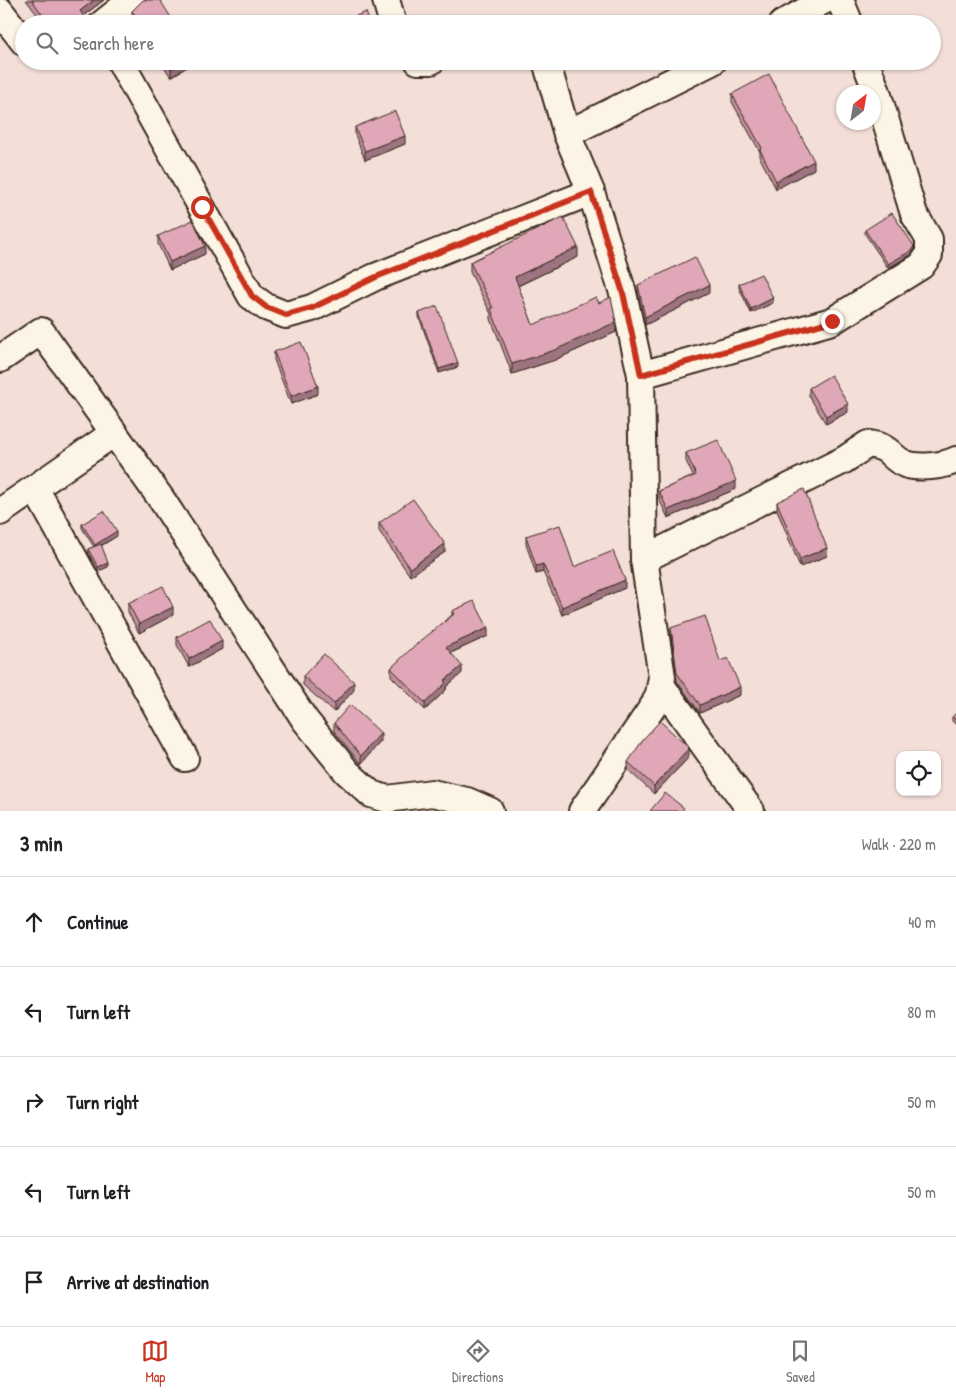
<!DOCTYPE html>
<html lang="en">
<head>
<meta charset="utf-8">
<style>
	:root { --surface:#fff; --page:#f2f2f2; --text:#202124; --muted:#757577; --line:#e0e0e0; --accent:#c8321e }
	body { margin:0; font-family:"Patrick Hand",sans-serif; background:var(--page); color:var(--text) }
	.controls { position:absolute; right:15px; bottom:15px; display:grid; overflow:hidden; border-radius:10px; box-shadow:0 1px 4px #0004 }
	.controls button { width:45px; height:45px; display:grid; place-items:center; padding:0; border:0; border-bottom:1px solid var(--line); background:var(--surface); color:var(--text); font:25px sans-serif }
	.compass { position:absolute; left:836px; top:85px; width:45px; height:45px; border-radius:50%; background:var(--surface); box-shadow:0 1px 4px #0004; rotate:31deg }
	.stop { position:absolute; width:15px; height:15px; margin:-11px; border:4px solid #c8321e; border-radius:50%; background:#fff }
	.stop.end { background:#c8321e; border-color:#fff; box-shadow:0 1px 5px #0008 }
	.list { margin:0; padding:0; list-style:none }
	h2 { display:flex; justify-content:space-between; align-items:center; height:65px; margin:0; padding:0 20px; font-size:21px }
	h2 small { font-size:16px; font-weight:400; color:var(--muted) }
	.list li { display:grid; grid-template-columns:32px 1fr auto; gap:15px; align-items:center; box-sizing:border-box; height:90px; padding:0 20px; border-top:1px solid var(--line) }
	.list b { display:block; font-size:19px; white-space:nowrap }
	.list em { font-size:16px; font-style:normal; color:var(--muted) }
	.icon { flex:none; width:28px; height:28px; fill:none; stroke:currentColor; stroke-width:2; stroke-linecap:round; stroke-linejoin:round }
	.map { position:relative; flex:none; width:956px; height:811px; overflow:hidden }
	.search { position:absolute; background:var(--surface); box-shadow:0 1px 4px #0004; left:15px; right:15px; top:15px; height:55px; display:flex; align-items:center; gap:12px; box-sizing:border-box; padding:0 18px; border-radius:28px; color:var(--muted); font-size:19px }
	.sheet { height:515px; background:var(--surface) }
	nav { display:flex; justify-content:space-around; align-items:center; box-sizing:border-box; height:70px; border-top:1px solid var(--line); background:var(--surface); font-size:14px; color:var(--muted) }
	nav a { display:grid; justify-items:center; gap:2px }
	nav .on { color:var(--accent) }
	.map>svg:first-child { display:block }
	.lines { fill:none; stroke-linecap:round; stroke-linejoin:round }
	.minor-casing { stroke:#3b2a1e; stroke-width:30 }
	.minor { stroke:#fcf5e5; stroke-width:26 }
	.wall { fill:#c0909e; stroke:#3b2a1e }
	.shaded-wall { fill:#9c7581; stroke:#3b2a1e }
	.building { fill:#dfa7b8; stroke:#3b2a1e }
	.route { stroke:#c8321e; stroke-width:6 }
</style>
</head>
<body>
<div class="map">
<svg width="956" height="811" viewBox="0 0 956 811">
	<rect width="100%" height="100%" fill="#f3ded8"/>
	<filter id="ink" filterUnits="userSpaceOnUse"><feTurbulence type="fractalNoise" baseFrequency=".02" numOctaves="2"/><feDisplacementMap in="SourceGraphic" scale="10" xChannelSelector="R" yChannelSelector="G"/><feConvolveMatrix kernelMatrix="1 2 1 2 8 2 1 2 1" color-interpolation-filters="sRGB"/></filter>
	<g filter="url(#ink)">
		<g class="lines">
			<defs>
				<g id="minor">
					<path d="M386 0 393 24"/>
					<path d="M840 0 850 24"/>
					<path d="M0 11 24 42"/>
					<path d="M102 24 132 0"/>
					<path d="M782 24 825 0"/>
					<path d="M120 61 251 296 266 307 286 315 312 308 375 277 591 192"/>
					<path d="M418 61H431"/>
					<path d="M546 61 567 134 591 192 623 293 641 375 644 559 662 677 659 694 654 705 582 811"/>
					<path d="M567 134 713 61"/>
					<path d="M0 359 41 331 162 500 305 720 347 772 371 794 387 799 432 793 467 801 490 811"/>
					<path d="M641 375 832 321 921 266 929 255V239L914 214 877 92 865 61"/>
					<path d="M35 488 185 758"/>
					<path d="M0 512 114 433"/>
					<path d="M644 559 844 460 868 444C892 447 889 457 905 464 919 469 943 466 956 460"/>
					<path d="M661 685 751 811"/>
				</g>
			</defs>
			<use href="#minor" class="minor-casing"/>
			<use href="#minor" class="minor"/>
		</g>
		<g class="wall">
			<path d="M26 0H104L83 16 84 24H44Z"/>
			<path d="M132 11 175 24H136L132 19Z"/>
			<path d="M160 61H195V62L171 77Z"/>
			<path d="M732 94 814 169 776 189 760 158V152L732 102Z"/>
			<path d="M355 127 405 144 365 160 355 135Z"/>
			<path d="M865 230 914 250 911 255 888 268 865 234Z"/>
			<path d="M158 236 205 254 170 270 158 244Z"/>
			<path d="M578 257 518 286 533 325 599 303 616 332 555 360 512 374 491 319V314L470 272V262Z"/>
			<path d="M739 284 773 303 751 313 739 288Z"/>
			<path d="M638 285 709 293 645 325 638 293Z"/>
			<path d="M419 313 458 367 439 373 419 317Z"/>
			<path d="M274 352 318 394 291 404 274 360Z"/>
			<path d="M809 388 848 412 826 424 809 396Z"/>
			<path d="M686 453 736 489 668 518 659 499V491L693 476 686 461Z"/>
			<path d="M777 502 827 556 800 567 777 510Z"/>
			<path d="M379 523 445 552 410 576 379 531Z"/>
			<path d="M82 524 117 536 101 546 108 567 98 571 88 553V549L94 547 82 528Z"/>
			<path d="M526 536 574 567 625 588 562 615 543 572 536 574 526 544Z"/>
			<path d="M128 603 173 615 139 633 128 612Z"/>
			<path d="M452 611 488 636 451 653 462 673 446 687V690L425 710 391 676V668L452 615Z"/>
			<path d="M671 628 720 661 740 695 700 713 677 681 671 636Z"/>
			<path d="M177 637 222 649 189 667 177 645Z"/>
			<path d="M303 676 354 690 334 712 303 685Z"/>
			<path d="M956 713V724L952 721V717Z"/>
			<path d="M334 723 381 741 361 764 334 731Z"/>
			<path d="M689 757 654 794 628 770V762Z"/>
		</g>
		<g class="shaded-wall">
			<path d="M94 0H104L80 18V11Z"/>
			<path d="M84 17V24H75Z"/>
			<path d="M183 61H195V62L171 77V69Z"/>
			<path d="M405 136V144L365 160V151Z"/>
			<path d="M814 161V169L776 189V181Z"/>
			<path d="M205 246V254L170 270V262Z"/>
			<path d="M914 246V250L911 255 888 268V264Z"/>
			<path d="M578 247V257L515 287V277Z"/>
			<path d="M709 285V293L645 325V317Z"/>
			<path d="M773 298V303L751 313V309Z"/>
			<path d="M616 322V332L555 360 512 374V364Z"/>
			<path d="M458 363V367L439 373V369Z"/>
			<path d="M318 386V394L291 404V396Z"/>
			<path d="M848 404V412L826 424V416Z"/>
			<path d="M736 481V489L668 518V510Z"/>
			<path d="M117 531V536L95 549V545Z"/>
			<path d="M445 544V552L410 576V568Z"/>
			<path d="M827 548V556L800 567V559Z"/>
			<path d="M108 563V567L98 571V567Z"/>
			<path d="M543 564V572L536 574V566Z"/>
			<path d="M625 580V588L562 615V607Z"/>
			<path d="M173 607V615L139 633V624Z"/>
			<path d="M488 628V636L446 655V647Z"/>
			<path d="M222 641V649L189 667V659Z"/>
			<path d="M462 666V673L446 687V690L425 710V703L444 681Z"/>
			<path d="M354 682V690L334 712V704Z"/>
			<path d="M740 687V695L700 713V705Z"/>
			<path d="M381 733V741L361 764V756Z"/>
			<path d="M689 748V757L654 794V786Z"/>
		</g>
		<g class="building">
			<path d="M32 0H94L80 11 84 17 75 24H49Z"/>
			<path d="M143 0H160L175 24H141L132 11Z"/>
			<path d="M366 12 370 24H336Z"/>
			<path d="M165 61H183L171 69Z"/>
			<path d="M769 74 814 161 776 181 760 150 762 148 732 94Z"/>
			<path d="M395 111 405 136 365 151 355 127Z"/>
			<path d="M892 213 914 246 911 251 888 264 865 230Z"/>
			<path d="M563 217 578 247 515 277 533 325 596 297 599 303 611 297 616 322 555 350 512 364 491 309 493 308 470 262Z"/>
			<path d="M193 220 205 246 170 262 158 236Z"/>
			<path d="M695 257 709 285 645 317 638 285Z"/>
			<path d="M761 274 773 298 751 309 739 284Z"/>
			<path d="M437 306 458 363 439 369 419 313Z"/>
			<path d="M301 342 318 386 291 396 274 352Z"/>
			<path d="M831 375 848 404 826 416 809 388Z"/>
			<path d="M718 440 736 481 668 510 659 491 696 475 686 453Z"/>
			<path d="M804 489 827 548 800 559 777 502Z"/>
			<path d="M413 499 445 544 410 568 379 523Z"/>
			<path d="M104 511 117 531 95 545 82 524Z"/>
			<path d="M560 525 574 567 613 551 625 580 562 607 543 564 536 566 526 536Z"/>
			<path d="M101 544 108 563 98 567 88 549Z"/>
			<path d="M163 586 173 607 139 624 128 603Z"/>
			<path d="M474 601 488 628 446 647 462 666 444 681 446 683 425 703 391 668 412 648 454 614 452 611Z"/>
			<path d="M705 616 720 661 728 658 740 687 700 705 677 673 671 628Z"/>
			<path d="M210 619 222 641 189 659 177 637Z"/>
			<path d="M324 654 354 682 334 704 303 676Z"/>
			<path d="M350 705 381 733 361 756 334 723Z"/>
			<path d="M956 713V720L952 717Z"/>
			<path d="M660 721 689 748 654 786 628 762 644 738Z"/>
			<path d="M665 793 684 808 682 811H650Z"/>
		</g>
	</g>
	<g class="lines" filter="url(#ink)">
		<path class="route" d="M202 207 252 296 266 307 286 315 312 308 376 277 591 192 623 293 641 375 832 321"/>
	</g>
</svg>
<div class="controls">
<button><svg class="icon" aria-label="locate" viewBox="0 0 24 24"><circle cx="12" cy="12" r="6"/><path d="M12 2v4M12 18v4M2 12h4M18 12h4"/></svg></button>
</div>
<svg class="compass" viewBox="-18 -18 36 36"><path d="M0-13l5 13h-10z" fill="#e53935"/><path d="M0 13l5-13h-10z" fill="#757577"/></svg>
<div class="stop" style="left:202px;top:207px"></div>
<div class="stop end" style="left:832px;top:321px"></div>
<div class="search"><svg class="icon" aria-label="search" viewBox="0 0 24 24"><circle cx="10" cy="10" r="6"/><path d="M15 15l6 6"/></svg>Search here</div>
</div>
<section class="sheet">
<h2>3 min<small>Walk · 220 m</small></h2>
<ul class="list">
<li><svg class="icon" aria-label="ahead" viewBox="0 0 24 24"><path d="M12 20V5M6 11l6-6 6 6"/></svg><div><b>Continue</b></div><em>40 m</em></li>
<li><svg class="icon" aria-label="left" viewBox="0 0 24 24"><path d="M17 20v-9H6M10 6l-5 5 5 5"/></svg><div><b>Turn left</b></div><em>80 m</em></li>
<li><svg class="icon" aria-label="right" viewBox="0 0 24 24"><path d="M7 20v-9h11M14 6l5 5-5 5"/></svg><div><b>Turn right</b></div><em>50 m</em></li>
<li><svg class="icon" aria-label="left" viewBox="0 0 24 24"><path d="M17 20v-9H6M10 6l-5 5 5 5"/></svg><div><b>Turn left</b></div><em>50 m</em></li>
<li><svg class="icon" aria-label="arrive" viewBox="0 0 24 24"><path d="M6 21V4h12l-3 4 3 4H6"/></svg><div><b>Arrive at destination</b></div></li>
</ul>
</section>
<nav>
<a class="on"><svg class="icon" aria-label="map" viewBox="0 0 24 24"><path d="M3 6l6-2 6 2 6-2v14l-6 2-6-2-6 2zM9 4v14M15 6v14"/></svg>Map</a>
<a><svg class="icon" aria-label="directions" viewBox="0 0 24 24"><path d="M12 3l9 9-9 9-9-9zM9 14v-3h6M13 9l2 2-2 2"/></svg>Directions</a>
<a><svg class="icon" aria-label="saved" viewBox="0 0 24 24"><path d="M7 4h10v16l-5-4-5 4z"/></svg>Saved</a>
</nav>
</body>
</html>
